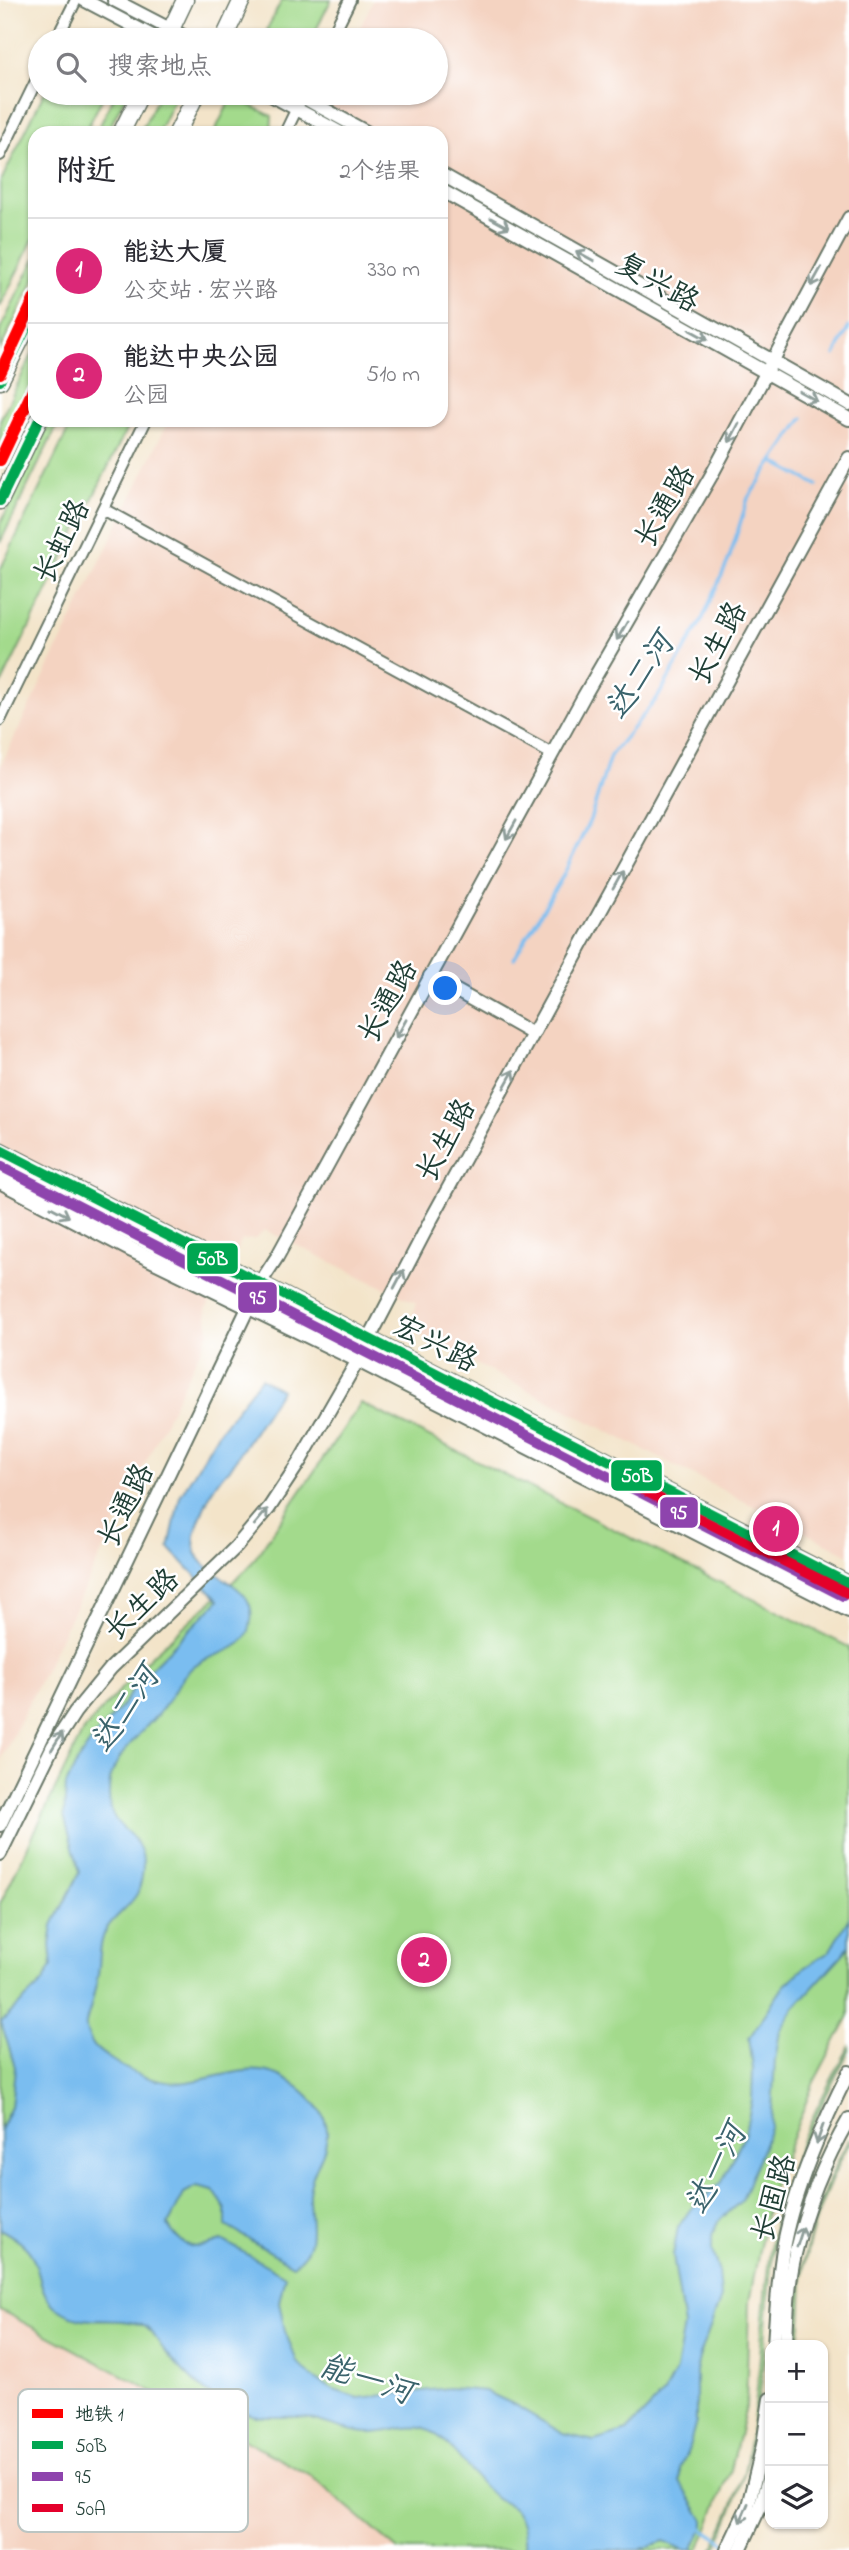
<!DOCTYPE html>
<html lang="zh">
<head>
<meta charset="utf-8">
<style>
	:root { --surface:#fff; --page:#f7f7f7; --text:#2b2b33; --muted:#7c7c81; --line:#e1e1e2; --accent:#db2777 }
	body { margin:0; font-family:"Indie Flower","LXGW WenKai TC",sans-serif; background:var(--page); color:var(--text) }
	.controls { position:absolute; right:21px; bottom:21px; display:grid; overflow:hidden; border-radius:14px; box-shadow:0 2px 5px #0004 }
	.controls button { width:63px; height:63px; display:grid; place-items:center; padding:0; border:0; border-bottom:2px solid var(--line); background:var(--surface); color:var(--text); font:35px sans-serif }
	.you { position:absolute; left:446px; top:989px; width:24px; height:24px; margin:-18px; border:5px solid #fff; border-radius:50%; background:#1a73e8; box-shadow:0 0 0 10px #1a73e833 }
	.badge { display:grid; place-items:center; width:46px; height:46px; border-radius:50%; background:var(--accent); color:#fff; font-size:23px; font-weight:700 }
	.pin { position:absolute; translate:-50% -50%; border:4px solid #fff; box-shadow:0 2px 7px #0006 }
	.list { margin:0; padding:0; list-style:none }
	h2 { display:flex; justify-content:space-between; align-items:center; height:91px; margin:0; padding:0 28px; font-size:30px }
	h2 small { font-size:23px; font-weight:400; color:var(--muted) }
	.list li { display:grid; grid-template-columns:46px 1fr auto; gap:21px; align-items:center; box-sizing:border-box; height:105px; padding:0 28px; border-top:2px solid var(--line) }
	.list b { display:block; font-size:26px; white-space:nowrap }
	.list p { margin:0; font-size:23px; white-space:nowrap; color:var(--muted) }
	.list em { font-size:23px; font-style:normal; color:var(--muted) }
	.icon { flex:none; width:38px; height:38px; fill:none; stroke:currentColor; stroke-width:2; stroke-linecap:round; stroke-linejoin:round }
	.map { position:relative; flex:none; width:849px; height:2550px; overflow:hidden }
	.search { position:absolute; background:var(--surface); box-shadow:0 2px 5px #0004; left:28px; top:28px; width:420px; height:77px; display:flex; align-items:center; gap:18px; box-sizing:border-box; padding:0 24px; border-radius:38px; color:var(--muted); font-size:26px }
	.panel { position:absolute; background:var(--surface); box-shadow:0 2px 5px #0004; left:28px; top:126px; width:420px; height:301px; border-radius:21px }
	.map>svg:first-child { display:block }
	.built { fill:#f4d3c1 }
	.green { fill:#a3da8c; stroke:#618c60; stroke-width:2 }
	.water { fill:#7abdf0; stroke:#4c7d92; stroke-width:2 }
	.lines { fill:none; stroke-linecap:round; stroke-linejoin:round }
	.stream { stroke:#7abdf0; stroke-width:3.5 }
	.minor-casing { stroke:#697768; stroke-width:14 }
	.tertiary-casing { stroke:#697768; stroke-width:16 }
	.secondary-casing { stroke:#697768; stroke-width:18 }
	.primary-casing { stroke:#697768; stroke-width:19 }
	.minor { stroke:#fff; stroke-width:10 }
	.tertiary { stroke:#fff; stroke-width:12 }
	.secondary { stroke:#fff; stroke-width:14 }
	.primary { stroke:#fff; stroke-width:16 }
	.bus-1-casing { stroke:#fff; stroke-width:16 }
	.bus-2-casing { stroke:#fff; stroke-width:16 }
	.bus-3-casing { stroke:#fff; stroke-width:16 }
	.bus-1 { stroke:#00a651; stroke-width:10 }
	.bus-2 { stroke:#8e44ad; stroke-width:10 }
	.bus-3 { stroke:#e4002b; stroke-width:10 }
	.metro-1-casing { stroke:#fff; stroke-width:18 }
	.metro-1 { stroke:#f00; stroke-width:12 }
	.oneway { stroke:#8f9e9a }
	.labels { text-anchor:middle; stroke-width:5; stroke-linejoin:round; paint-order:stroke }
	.street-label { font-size:30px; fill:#1f3d34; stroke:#fff }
	.water-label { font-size:32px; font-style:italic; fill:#3a636c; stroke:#fff }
	.key { fill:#fff; stroke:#bcc5c2; stroke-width:2 }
	.key-label { font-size:19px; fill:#1f3d34 }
	.line-badge { stroke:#fff; stroke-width:2.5 }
	.badge-label { font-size:19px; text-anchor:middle; font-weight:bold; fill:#fff }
</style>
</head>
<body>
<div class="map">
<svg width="849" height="2550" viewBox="0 0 849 2550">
	<rect width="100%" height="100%" fill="#fff"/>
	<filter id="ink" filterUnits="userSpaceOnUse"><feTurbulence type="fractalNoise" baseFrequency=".0143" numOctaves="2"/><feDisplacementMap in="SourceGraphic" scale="14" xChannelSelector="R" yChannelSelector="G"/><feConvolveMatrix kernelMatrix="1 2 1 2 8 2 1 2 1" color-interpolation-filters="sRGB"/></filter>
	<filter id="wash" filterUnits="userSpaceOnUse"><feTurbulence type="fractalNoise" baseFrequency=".00686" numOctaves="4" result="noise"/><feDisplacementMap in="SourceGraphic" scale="28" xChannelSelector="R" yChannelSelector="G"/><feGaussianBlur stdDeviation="1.57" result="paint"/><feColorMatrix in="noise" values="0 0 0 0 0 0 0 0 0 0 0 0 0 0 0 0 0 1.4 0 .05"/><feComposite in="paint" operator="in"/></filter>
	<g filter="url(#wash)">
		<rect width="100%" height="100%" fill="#f3e4c9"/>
		<g class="built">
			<path d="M373 0H849V1555L422 1336 414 1330 412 1317 416 1303 265 1230 255 1239 242 1240 206 1309 209 1332 0 1762V767L169 420H441V133H309L328 93H436V40H354Z"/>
			<path d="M0 2310 311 2476 398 2550H0Z"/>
		</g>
		<g class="green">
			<path d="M282 0H331L311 40H270L267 29Z"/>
			<path d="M44 93H105L85 133H35V235L0 307V183Z"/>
			<path d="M116 93H127L107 133H96Z"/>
			<path d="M160 93H177L158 133H140Z"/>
			<path d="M232 96 272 116 271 133H214Z"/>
			<path d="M35 258V278L0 350V330Z"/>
			<path d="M35 349V385L0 457V420Z"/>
			<path d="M51 420H60L0 543V524Z"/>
			<path d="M73 420H131L0 687V570Z"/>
			<path d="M361 1403 849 1647V2016L814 2082 770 2194 749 2302 746 2407 731 2470 699 2550H398L311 2476 0 2310V1904L83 1731 149 1658 249 1567Z"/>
			<path d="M849 2047V2051C817 2112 785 2175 774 2244 767 2288 767 2332 762 2376 756 2437 742 2495 715 2550H712C724 2527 735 2501 743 2476 747 2463 748 2448 751 2434 762 2371 761 2307 771 2244 782 2174 815 2108 849 2047Z"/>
			<path d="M849 2139V2143C829 2182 812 2222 804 2266 801 2285 804 2332 796 2345 798 2319 798 2291 803 2265 810 2220 828 2179 849 2139Z"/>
		</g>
		<path class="water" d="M261 1378 281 1390 229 1470C217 1478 211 1492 205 1506 200 1518 192 1536 195 1549 203 1581 265 1581 249 1631 242 1652 210 1654 194 1666 180 1677 174 1693 164 1707 147 1728 122 1747 112 1773 109 1779 109 1788 109 1795 110 1830 131 1826 141 1851 145 1861 142 1880 139 1890 133 1905 115 1915 107 1928 100 1940 100 1954 99 1967 98 1979 94 1993 91 2005 90 2011 85 2021 86 2027 86 2032 92 2044 95 2047 101 2054 111 2059 118 2064 137 2076 164 2085 187 2082 237 2075 264 2054 308 2096 318 2105 325 2115 327 2129 329 2152 310 2171 309 2193 308 2221 321 2245 293 2265L226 2226V2209L213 2190 197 2186 184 2193 168 2225C181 2249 198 2252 222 2240L285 2276 279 2302 285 2331 297 2362 313 2378 334 2390 358 2398 449 2388 485 2391 513 2404 564 2434 594 2441 627 2431 664 2393 676 2370 684 2326 673 2255 678 2227 690 2210 722 2182 745 2133 752 2100 753 2069 749 2038 784 1986 805 1967 829 1952 849 1918V1944L845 1952 794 2008 780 2031 775 2060 771 2126 742 2200 718 2222 712 2235V2251L719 2272 721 2297 699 2358 696 2371V2422L688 2451 680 2468V2482L704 2520V2526L692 2550H685L664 2541 639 2550H524C525 2536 524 2522 515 2510 511 2504 502 2503 497 2499 493 2496 489 2491 485 2488 470 2473 445 2434 425 2429 407 2424 387 2434 367 2433 345 2432 323 2420 300 2417 284 2416 268 2419 252 2415 215 2406 188 2378 164 2350 158 2342 152 2330 144 2326 117 2314 84 2329 57 2308 39 2295 41 2273 32 2256 26 2244 11 2235 0 2229V2130L11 2107 15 2067 1 2022 43 1982 52 1966 50 1945 53 1925 80 1872 64 1816 66 1785 77 1762 94 1737 123 1705 138 1681 219 1600 169 1548 180 1496 218 1433Z"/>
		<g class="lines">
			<g class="stream">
				<path d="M835 355 849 327"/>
				<path d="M774 462 817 485"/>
				<path d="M514 958 563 876 590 820 610 756 658 697 702 620 729 559 748 498 803 418"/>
				<path d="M699 2526 728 2545"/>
			</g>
		</g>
	</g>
	<g filter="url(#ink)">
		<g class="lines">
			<defs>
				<g id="minor">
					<path d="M56 40 76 0"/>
					<path d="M330 40 350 0"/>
					<path d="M285 133 299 104"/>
					<path d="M0 155 40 73"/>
					<path d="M103 509 552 754"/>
					<path d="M0 720 146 420"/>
				</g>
				<g id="tertiary">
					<path d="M84 0 160 40"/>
					<path d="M114 0 191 40"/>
					<path d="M267 93 341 133"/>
					<path d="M295 93 368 133"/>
					<path d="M441 174 849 404"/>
					<path d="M441 190 849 419"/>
					<path d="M430 976 533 1034"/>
					<path d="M0 1825 260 1283 277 1257 584 696 711 476 849 218"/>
					<path d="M0 1854 53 1746 75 1712 111 1668 236 1547 269 1508 300 1461 358 1360 432 1218 849 458"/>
					<path d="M774 2345C776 2311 778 2277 784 2243 795 2188 823 2122 849 2072"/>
					<path d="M786 2345C787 2315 788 2283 795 2254 806 2207 825 2160 849 2119"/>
					<path d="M727 2550 748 2506 763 2445 770 2399"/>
					<path d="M740 2550 760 2507 770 2473"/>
				</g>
				<g id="secondary">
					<path d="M0 1150 849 1584"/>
					<path d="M0 1181 132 1250 358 1360 849 1610"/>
				</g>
				<g id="primary">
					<path d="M166 40 185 0"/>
					<path d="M223 40 242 0"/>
					<path d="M121 133 141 93"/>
					<path d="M177 133 197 93"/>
					<path d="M0 381 35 311"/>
					<path d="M0 501 39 420"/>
				</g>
			</defs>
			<use href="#minor" class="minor-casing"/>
			<use href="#tertiary" class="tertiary-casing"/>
			<use href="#secondary" class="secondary-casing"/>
			<use href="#primary" class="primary-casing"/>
			<use href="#minor" class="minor"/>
			<use href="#tertiary" class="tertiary"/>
			<use href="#secondary" class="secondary"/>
			<use href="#primary" class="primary"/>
			<defs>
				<g id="bus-1">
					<path d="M0 381 35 311"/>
					<path d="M0 501 39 420"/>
					<path d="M0 1150 849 1584"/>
				</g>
				<path id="bus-2" d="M0 1166 843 1596"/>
				<path id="bus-3" d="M637 1487 849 1594"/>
			</defs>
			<use href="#bus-1" class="bus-1-casing"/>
			<use href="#bus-2" class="bus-2-casing"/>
			<use href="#bus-3" class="bus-3-casing"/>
			<use href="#bus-1" class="bus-1"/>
			<use href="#bus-2" class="bus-2"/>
			<use href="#bus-3" class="bus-3"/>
			<defs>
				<g id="metro-1">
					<path d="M0 373 35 298"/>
					<path d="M0 460 35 386"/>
				</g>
			</defs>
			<use href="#metro-1" class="metro-1-casing"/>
			<use href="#metro-1" class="metro-1"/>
		</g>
		<defs><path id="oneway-shaft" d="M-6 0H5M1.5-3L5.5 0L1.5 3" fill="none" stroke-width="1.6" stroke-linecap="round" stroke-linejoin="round" transform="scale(1.75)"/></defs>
		<g class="oneway">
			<use href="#oneway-shaft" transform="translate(500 223) rotate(29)"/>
			<use href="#oneway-shaft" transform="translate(585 256) rotate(-151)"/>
			<use href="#oneway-shaft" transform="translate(816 277) rotate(119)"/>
			<use href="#oneway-shaft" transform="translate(699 335) rotate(29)"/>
			<use href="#oneway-shaft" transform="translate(808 396) rotate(29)"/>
			<use href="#oneway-shaft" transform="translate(734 433) rotate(118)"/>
			<use href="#oneway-shaft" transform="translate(622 631) rotate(120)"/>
			<use href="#oneway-shaft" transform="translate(511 830) rotate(119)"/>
			<use href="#oneway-shaft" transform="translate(618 880) rotate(-61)"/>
			<use href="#oneway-shaft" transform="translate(401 1029) rotate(119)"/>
			<use href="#oneway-shaft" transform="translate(509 1079) rotate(-61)"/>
			<use href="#oneway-shaft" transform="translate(60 1212) rotate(28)"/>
			<use href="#oneway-shaft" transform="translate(399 1279) rotate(-62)"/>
			<use href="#oneway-shaft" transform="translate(261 1517) rotate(-50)"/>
			<use href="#oneway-shaft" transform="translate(57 1741) rotate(-58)"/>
			<use href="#oneway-shaft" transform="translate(820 2134) rotate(109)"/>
			<use href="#oneway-shaft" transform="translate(800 2237) rotate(-72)"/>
			<use href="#oneway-shaft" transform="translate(744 2513) rotate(113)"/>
		</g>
	</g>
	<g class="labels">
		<g class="street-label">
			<text transform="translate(658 282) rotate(29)" y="10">复兴路</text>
			<text transform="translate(664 506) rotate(-60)" y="10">长通路</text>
			<text transform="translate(61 541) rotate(-64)" y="10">长虹路</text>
			<text transform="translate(717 643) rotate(-62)" y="10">长生路</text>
			<text transform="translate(387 1001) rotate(-61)" y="10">长通路</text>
			<text transform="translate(445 1140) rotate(-61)" y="10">长生路</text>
			<text transform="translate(436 1343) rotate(27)" y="10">宏兴路</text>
			<text transform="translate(125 1505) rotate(-64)" y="10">长通路</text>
			<text transform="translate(141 1604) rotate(-43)" y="10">长生路</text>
			<text transform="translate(773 2198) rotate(-74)" y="10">长固路</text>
		</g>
		<g class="water-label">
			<text transform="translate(639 675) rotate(-56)" y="11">达二河</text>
			<text transform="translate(124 1708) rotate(-56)" y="11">达二河</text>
			<text transform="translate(715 2168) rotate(-63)" y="11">达一河</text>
			<text transform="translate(367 2378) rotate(18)" y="11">能一河</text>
		</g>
	</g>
	<rect x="18" y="2389" width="230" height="143" rx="10" class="key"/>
	<rect x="32" y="2409" width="31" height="9" fill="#f00"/>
	<rect x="32" y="2441" width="31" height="8" fill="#00a651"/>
	<rect x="32" y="2472" width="31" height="9" fill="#8e44ad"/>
	<rect x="32" y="2504" width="31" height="8" fill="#e4002b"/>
	<g class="key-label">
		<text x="75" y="2420">地铁 1</text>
		<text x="75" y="2452">50B</text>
		<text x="75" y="2483">95</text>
		<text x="75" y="2515">50A</text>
	</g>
	<g class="line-badge">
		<rect x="186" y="1242" width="53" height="33" rx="7" fill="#00a651"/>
		<rect x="237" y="1281" width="41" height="33" rx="7" fill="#8e44ad"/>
		<rect x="610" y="1459" width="53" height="33" rx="7" fill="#00a651"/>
		<rect x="659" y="1496" width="40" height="33" rx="7" fill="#8e44ad"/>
	</g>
	<g class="badge-label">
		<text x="212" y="1265">50B</text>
		<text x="258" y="1304">95</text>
		<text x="637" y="1482">50B</text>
		<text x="679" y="1519">95</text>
	</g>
</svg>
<div class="controls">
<button>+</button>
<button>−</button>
<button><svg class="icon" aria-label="layers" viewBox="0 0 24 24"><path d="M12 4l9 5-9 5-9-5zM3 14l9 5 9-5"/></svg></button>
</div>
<div class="you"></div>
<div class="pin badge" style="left:776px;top:1529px">1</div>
<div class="pin badge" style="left:424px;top:1960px">2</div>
<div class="search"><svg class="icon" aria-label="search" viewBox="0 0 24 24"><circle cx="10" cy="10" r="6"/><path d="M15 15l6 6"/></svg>搜索地点</div>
<section class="panel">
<h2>附近<small>2个结果</small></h2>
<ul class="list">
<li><span class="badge">1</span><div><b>能达大厦</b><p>公交站 · 宏兴路</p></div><em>330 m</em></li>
<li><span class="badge">2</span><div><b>能达中央公园</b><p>公园</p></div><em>510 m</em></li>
</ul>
</section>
</div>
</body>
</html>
